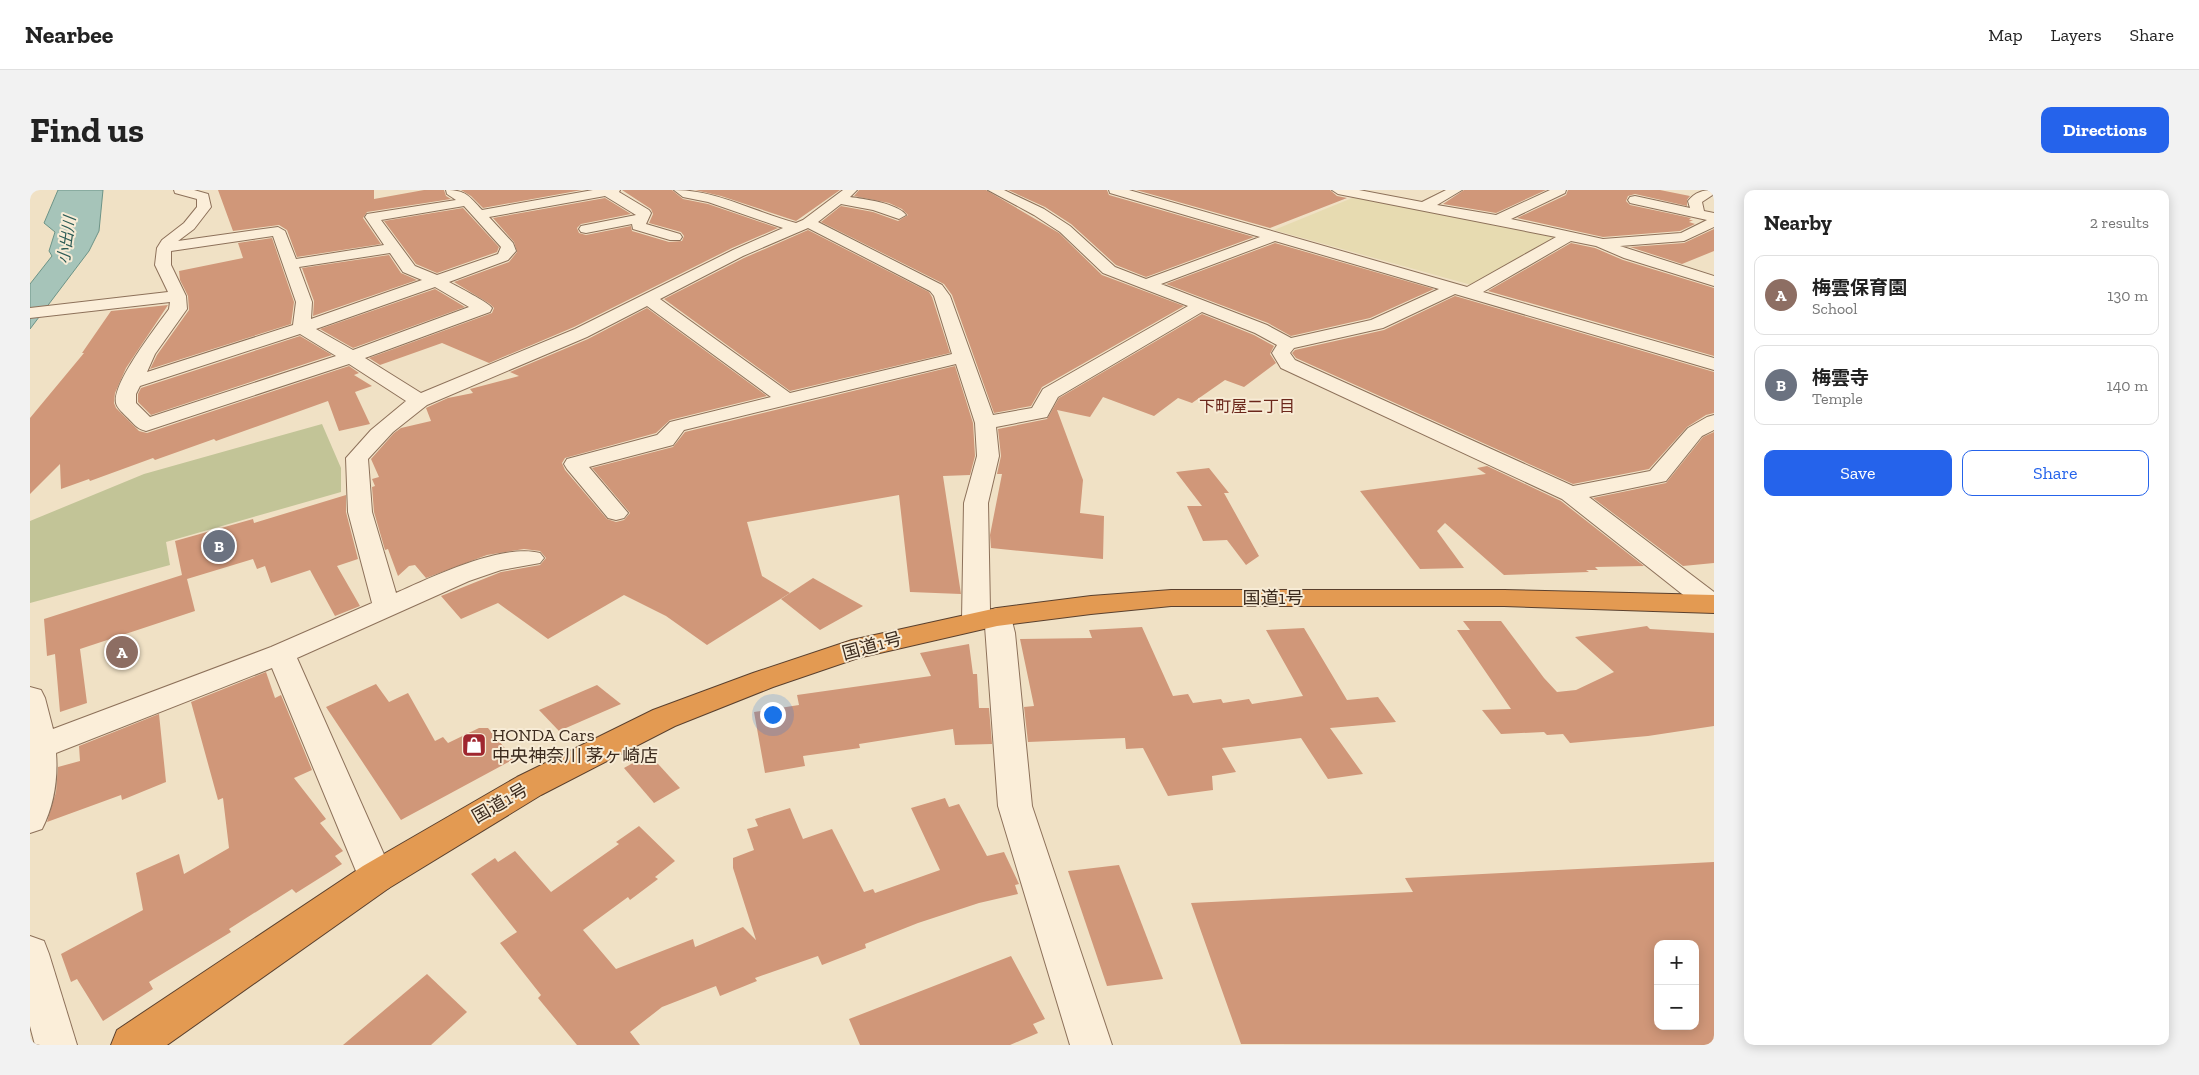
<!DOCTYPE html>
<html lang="en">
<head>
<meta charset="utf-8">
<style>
	:root { --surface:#fff; --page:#f2f2f2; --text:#222; --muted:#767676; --line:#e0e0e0; --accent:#2563eb }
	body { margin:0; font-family:"Zilla Slab","Noto Sans JP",serif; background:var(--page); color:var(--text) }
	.controls { position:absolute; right:15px; bottom:15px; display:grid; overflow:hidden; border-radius:10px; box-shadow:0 2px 12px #0003 }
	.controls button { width:45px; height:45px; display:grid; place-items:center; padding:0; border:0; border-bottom:1px solid var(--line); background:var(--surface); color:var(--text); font:25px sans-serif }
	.you { position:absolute; left:742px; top:524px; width:18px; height:18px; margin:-12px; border:4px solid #fff; border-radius:50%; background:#1a73e8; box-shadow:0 0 0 8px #1a73e833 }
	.badge { display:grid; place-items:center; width:32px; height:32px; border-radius:50%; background:var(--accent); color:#fff; font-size:16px; font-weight:700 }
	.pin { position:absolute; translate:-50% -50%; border:2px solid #fff; box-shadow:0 1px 5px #0006 }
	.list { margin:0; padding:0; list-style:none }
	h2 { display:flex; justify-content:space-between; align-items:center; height:65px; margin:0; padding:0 20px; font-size:21px }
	h2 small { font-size:16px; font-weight:400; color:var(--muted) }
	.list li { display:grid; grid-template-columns:32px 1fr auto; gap:15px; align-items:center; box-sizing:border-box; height:80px; margin:0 10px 10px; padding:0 10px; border:1px solid var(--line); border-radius:10px }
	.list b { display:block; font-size:19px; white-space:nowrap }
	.list p { margin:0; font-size:16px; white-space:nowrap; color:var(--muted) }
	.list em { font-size:16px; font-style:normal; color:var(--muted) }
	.actions { display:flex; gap:10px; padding:15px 20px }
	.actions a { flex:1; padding:11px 0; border:1px solid var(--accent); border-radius:10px; text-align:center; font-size:18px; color:var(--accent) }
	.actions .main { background:var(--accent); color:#fff }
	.map { position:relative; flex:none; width:1684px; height:855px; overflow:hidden; border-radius:10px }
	header { display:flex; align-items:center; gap:30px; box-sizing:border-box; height:70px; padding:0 25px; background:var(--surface); border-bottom:1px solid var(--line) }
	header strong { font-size:24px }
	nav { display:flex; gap:28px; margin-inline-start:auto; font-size:18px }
	.intro { display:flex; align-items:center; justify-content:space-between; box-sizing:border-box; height:120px; padding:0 30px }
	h1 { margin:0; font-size:35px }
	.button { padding:12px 22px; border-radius:10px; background:var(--accent); color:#fff; font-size:18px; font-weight:700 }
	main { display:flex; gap:30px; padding:0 30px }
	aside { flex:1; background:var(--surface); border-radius:10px; box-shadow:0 2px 12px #0003 }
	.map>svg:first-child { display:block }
	.farmland { fill:#e7dbb1 }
	.cemetery { fill:#c2c497 }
	.water { fill:#a6c4b9; stroke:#6c9387 }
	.building { fill:#d09779; fill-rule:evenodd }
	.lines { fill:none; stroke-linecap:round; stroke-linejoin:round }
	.minor-casing { stroke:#8d715a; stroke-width:2 }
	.highway-casing { stroke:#5a402e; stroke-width:2 }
	.minor { fill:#fbeed9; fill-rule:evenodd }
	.highway { fill:#e39a52; fill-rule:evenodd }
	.labels { text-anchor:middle; stroke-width:4; stroke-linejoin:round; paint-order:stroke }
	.far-water-label { font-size:16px; font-style:italic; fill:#2d5c56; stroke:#f7ebd5 }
	.far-neighbourhood-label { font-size:16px; fill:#6b271b; stroke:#f7ebd5 }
	.street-label { font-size:18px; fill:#3c2b1e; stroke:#f7ebd5 }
	.poi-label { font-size:18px; fill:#3c2b1e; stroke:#f7ebd5; text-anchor:start }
</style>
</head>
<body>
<header>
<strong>Nearbee</strong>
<nav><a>Map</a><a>Layers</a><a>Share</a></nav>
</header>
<div class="intro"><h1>Find us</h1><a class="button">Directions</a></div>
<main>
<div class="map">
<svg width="1684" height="855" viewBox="0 0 1684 855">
	<rect width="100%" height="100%" fill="#f0e1c5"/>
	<path class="farmland" d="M1327 6 1527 45 1445 96 1244 40Z"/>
	<path class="cemetery" d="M292 234 311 278V302L136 352 140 375 0 413V331L114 284Z"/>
	<path class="water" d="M28 0H73L69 41 59 61 0 139V94L22 66 19 61 25 42 14 33Z"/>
	<g class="building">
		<path d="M188 0H344V9L394 0H414L416 6 421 9 337 22 333 28 351 54 267 67 257 40 249 35 203 41Z"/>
		<path d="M431 0H552L453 18 441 6Z"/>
		<path d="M592 0H642L653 9 678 14 748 38 702 58 544 137 459 173 412 153 350 175 339 168 462 123 464 118 460 114 424 92 479 72 487 62 484 52 463 28 575 8 601 24 551 34 547 38 549 43 556 45 601 36 602 41 639 52 652 51 654 46 651 42 619 33 623 24 621 19Z"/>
		<path d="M665 0H810L766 31 691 6Z"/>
		<path d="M829 0H956L1029 43 1072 85 1154 116 1012 197 1001 216 964 223 922 105 914 94 791 32 811 16 843 22 868 31 878 25 872 19 859 13 824 6Z"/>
		<path d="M978 0H1077L1079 5 1224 47 1116 87 1086 75 1041 34 1015 17Z"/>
		<path d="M1106 0H1300L1307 6 1317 8 1240 38Z"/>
		<path d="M1434 0H1516L1466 23 1413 14Z"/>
		<path d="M1538 0H1630L1660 6 1657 10V16L1605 4 1598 6 1596 11 1600 15 1661 28 1659 30H1663L1659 32 1665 34 1650 41 1573 47 1487 28 1536 5Z"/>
		<path d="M433 18 469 57 467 62 407 83 386 74 354 31Z"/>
		<path d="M1684 39V61L1652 74 1600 57 1654 53Z"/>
		<path d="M778 40 899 102 902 107 920 163 760 201 634 109 714 68Z"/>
		<path d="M242 48 264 112 261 134 120 179 127 165 159 120 158 106 150 90 149 81 213 68 208 53Z"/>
		<path d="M1245 53 1404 99 1340 128 1261 146 1238 133 1136 94Z"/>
		<path d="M1541 53 1565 58 1593 70 1684 98V166L1458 101Z"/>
		<path d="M359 65 371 83 387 90 283 126 284 111 272 78Z"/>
		<path d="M405 99 435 117 323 158 290 139Z"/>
		<path d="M1425 106 1684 182V223L1676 225 1657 237 1619 279 1543 294 1266 168 1262 163 1265 160 1354 140Z"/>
		<path d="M138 115 96 178 85 203 84 213 86 218 109 241 117 243 319 176 329 183 324 185 342 196 325 202 340 234 309 241 298 211 186 251 184 249 125 270 123 268 60 291 59 289 31 299 30 274 0 304V228L54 163H52L81 121Z"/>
		<path d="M617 118 737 206 640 230 626 243 535 268 532 273 535 280 577 329 586 332 594 330 600 323 562 278 643 257 655 242 925 176 943 233 945 266 940 285 913 286 931 404 880 402 869 305 717 332 732 386 760 403 677 455 636 426 594 405 518 449 468 413 431 429 411 406 471 382 510 375 516 368 510 361 494 359 457 365 396 388 385 375 379 376 368 386 358 359 355 360 344 322 342 297 345 296 342 289 349 287 341 269 364 243 371 238 401 231 396 218 398 217 418 208 443 203 440 199 489 186 480 182 558 149Z"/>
		<path d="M1172 124 1224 145 1244 156 1240 164 1246 173 1214 197 1195 190 1162 213 1148 208 1124 226 1073 207 1060 227 1027 220 1053 290 1050 323 1074 326 1073 369 961 358 960 345 972 284H967L971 266 968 239 1017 229 1029 208Z"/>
		<path d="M270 146 302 165 121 225 108 212V204L111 198Z"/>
		<path d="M1684 242V373L1653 376 1563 308 1636 293 1673 247Z"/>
		<path d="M1457 276 1531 311 1614 376 1565 377 1568 380H1556L1559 382 1474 385 1415 333 1407 341 1434 378 1390 379 1330 301 1456 284 1447 278Z"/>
		<path d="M1179 278 1199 303H1194L1229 366 1216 375 1197 350 1173 351 1157 316H1172L1146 282Z"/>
		<path d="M316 305V322L328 369 307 376 330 416 305 426 280 380 241 393 235 376 227 379 223 369 157 389 165 421 50 459 57 513 30 522 25 464 17 466 14 429 152 385 145 351 223 329 224 333Z"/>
		<path d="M783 388 833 416 790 440 751 409Z"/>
		<path d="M1433 431H1471L1514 488 1527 502 1546 500 1584 482 1545 447 1617 436 1620 439 1684 443V536L1618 546 1540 553 1533 544 1517 545 1514 542 1471 544 1452 520 1481 519 1427 440H1440Z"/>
		<path d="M1112 437 1143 506 1158 504 1163 513 1191 509 1193 513 1219 509 1222 514 1273 506 1236 440 1274 438 1317 510 1348 507 1366 532 1300 538 1333 584 1298 589 1271 548 1192 558 1206 582 1182 586 1183 600 1138 606 1113 558 1096 559 1095 548 998 552 994 517 1004 516 990 449 1062 448 1059 440Z"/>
		<path d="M939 454 943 484H947L949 518H959L962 554 925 555 923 539 829 554 830 558 773 566 775 576 735 583 724 522 769 515 767 505 901 486 890 463Z"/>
		<path d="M236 482 245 508 251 505 282 580 264 588 296 629 290 633 313 661 305 666 312 674 266 703 262 699 199 739 201 742 119 792 123 799 73 831 47 789 41 792 31 764 113 720 106 683 149 664 154 684 199 658 193 608 188 610 161 512Z"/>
		<path d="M346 494 359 512 378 503 405 551 413 547 418 553 449 538H458L484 569 371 630 296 517Z"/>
		<path d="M567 495 591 514 529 541 509 520Z"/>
		<path d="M129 524 136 592 92 610 91 605 17 632 26 602 28 577 50 571 49 556Z"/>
		<path d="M619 564 650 598 624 613 594 578Z"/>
		<path d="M915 608 919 617 929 614 957 666 974 662 989 694 985 695 988 704 949 713 888 733 835 754 836 758 792 775 788 766 725 788 727 791 690 806 686 796 632 817 600 842 610 855H547L508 808 511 805 470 753 487 742 441 684 465 668 468 672 485 661 521 702 589 654 586 652 609 636 645 671 625 687 628 689 600 710 598 707 553 740 586 779 663 749 665 757 713 737 726 750 703 678V668L724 660 717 639 728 636 725 629 760 618 773 649 802 639 834 702 843 699 845 703 910 680 881 618Z"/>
		<path d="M1684 672V855L1211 854 1161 713 1383 702 1375 688ZM1628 754H1665V836H1628Z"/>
		<path d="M1089 675 1133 789 1077 796 1038 681Z"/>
		<path d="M981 766 1015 829 1003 834 1008 843 980 855H830L819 829Z"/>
		<path d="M397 784 437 822 401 855H313Z"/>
	</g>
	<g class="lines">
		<defs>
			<g id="minor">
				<path d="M144 0H164L178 4 181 17 164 39 148 51 248 37 255 41 266 69 354 55 335 27 337 24 426 10 417 4 416 0C436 0 439 6 452 20L563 0H590L589 2 619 20 621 23 616 34 650 44 652 47 650 50H640L603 39 602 34 556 43 551 42 549 39 551 36 606 25 575 6 459 27 483 53 486 61 478 70 419 92C428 97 458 112 462 118L460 122 335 168 391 203 545 139 703 60 753 38 678 12 653 7 644 0C687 0 724 22 766 33L773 30 813 0H827L820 7C834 9 867 13 876 25L869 29 843 20 811 14 788 32 912 95 920 106 963 225 1002 218 1013 199 1158 116 1073 83 1030 42 1004 25 958 0H974L1014 19 1040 36 1085 77 1116 89 1230 47 1080 3 1079 0H1099L1437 97 1526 47 1308 4 1302 0H1329L1392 12 1416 0H1432L1407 15 1466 25 1520 0H1536L1535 3 1481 29 1573 49 1651 43 1677 30 1600 13 1598 10 1600 7 1605 6 1660 18 1658 11C1665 2 1673 0 1684 0V4L1672 12 1674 21 1684 23V37L1654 51 1590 56 1684 86V96L1594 68 1566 56 1541 51 1453 102 1684 168V180L1425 104 1353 138 1264 158 1260 163 1265 170 1543 296 1620 281 1658 238 1677 227 1684 225V240L1672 246 1636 291 1559 307 1684 402V421L1671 419 1532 309 1251 178 1242 163 1247 155 1225 143 1172 122 1028 207 1017 227 966 237 969 266 958 313 960 420 967 418 977 421 981 427 985 443 1002 616 1082 855H1040L968 616 955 436 946 439 936 436 932 430 934 313 947 266 945 233 926 174 654 240 643 255 559 277 598 323 594 328 586 330 578 328 537 279 534 274 537 269 627 245 640 232 741 207 617 116 557 147 397 215 363 242 338 269 342 322 366 403C402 387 472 353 510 363L514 368 510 373 471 380 439 391 267 468 364 687 359 698 346 702 333 698 242 478 26 563C28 588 24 616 12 639L0 643V497L11 500 15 508 23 539 241 457 342 413 318 322 316 268 341 240 376 211 319 174 116 241C107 239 104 234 98 228 94 224 87 218 86 213 82 193 127 136 139 119L140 112 0 128V118L138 102 125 75 127 58 132 50 154 33 167 17V9L145 3ZM434 16 471 57 468 64 407 85 385 76 351 30ZM778 38 900 101 904 106 922 164 760 203 630 109 713 66ZM243 46 266 112 263 135 117 182 125 164 157 119 156 106 141 75V61ZM1245 51 1409 99 1341 130 1261 148 1237 135 1131 94ZM360 63 373 82 392 90 281 129 282 112 269 77ZM405 97 439 117 323 160 286 139ZM270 144 306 166 120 227 106 213V204L110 196Z"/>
				<path d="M0 746 14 751 19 764 47 855H5L0 836Z"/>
			</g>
			<path id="highway" d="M1141 400H1474L1684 405V423L1474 416H1141L1061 424 967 436 828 468 743 497 645 536 511 605 359 698 137 855H81L87 840 333 676 487 587 623 520 723 483 822 450 967 418 1061 406Z"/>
		</defs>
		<use href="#minor" class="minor-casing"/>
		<use href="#highway" class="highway-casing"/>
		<use href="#minor" class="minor"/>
		<use href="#highway" class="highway"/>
	</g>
	<defs>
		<symbol id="shop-square" viewBox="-11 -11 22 22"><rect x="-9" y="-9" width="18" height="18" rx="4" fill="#9f262f" stroke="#f7ebd5"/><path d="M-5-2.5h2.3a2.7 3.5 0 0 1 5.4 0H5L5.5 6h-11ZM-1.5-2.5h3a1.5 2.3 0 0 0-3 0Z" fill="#fff"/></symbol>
	</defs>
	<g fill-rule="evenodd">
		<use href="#shop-square" x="430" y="541" width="28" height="28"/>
	</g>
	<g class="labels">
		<g class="far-water-label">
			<text transform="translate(36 50) rotate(-82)" y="6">小出川</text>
		</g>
		<g class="far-neighbourhood-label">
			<text x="1217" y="222">下町屋二丁目</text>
		</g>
		<g class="street-label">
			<text x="1243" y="414">国道1号</text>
			<text transform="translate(842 456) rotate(-15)" y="6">国道1号</text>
			<text transform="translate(470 613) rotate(-30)" y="6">国道1号</text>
		</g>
		<g class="poi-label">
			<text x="462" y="551">HONDA Cars<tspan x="462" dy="21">中央神奈川 茅ヶ崎店</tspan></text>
		</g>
	</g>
</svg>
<div class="controls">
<button>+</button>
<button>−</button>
</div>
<div class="you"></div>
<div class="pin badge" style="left:92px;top:462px;background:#8d6e63">A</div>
<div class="pin badge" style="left:189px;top:356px;background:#6b7280">B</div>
</div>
<aside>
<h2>Nearby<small>2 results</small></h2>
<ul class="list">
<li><span class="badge" style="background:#8d6e63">A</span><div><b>梅雲保育園</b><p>School</p></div><em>130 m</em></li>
<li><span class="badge" style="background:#6b7280">B</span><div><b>梅雲寺</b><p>Temple</p></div><em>140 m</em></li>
</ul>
<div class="actions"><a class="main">Save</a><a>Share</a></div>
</aside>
</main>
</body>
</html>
